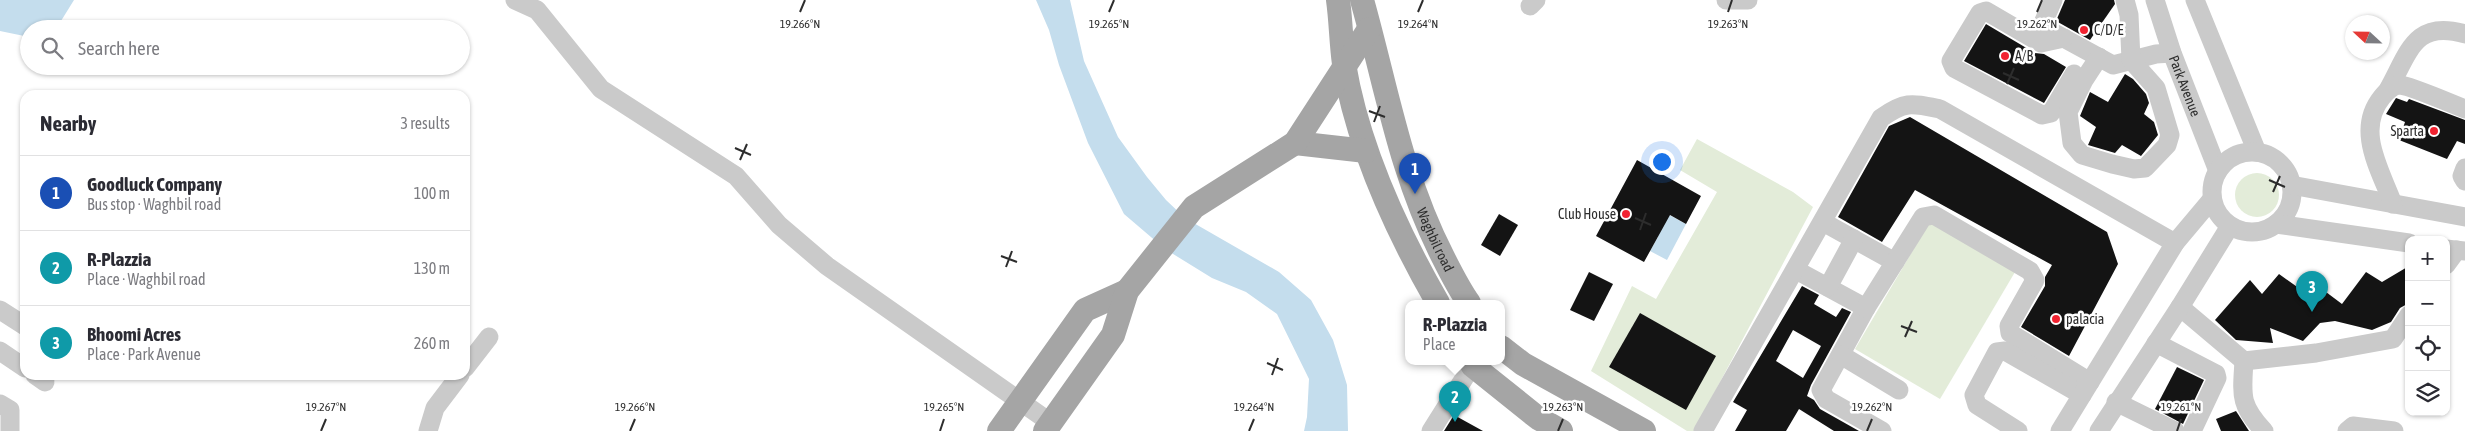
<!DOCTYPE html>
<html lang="en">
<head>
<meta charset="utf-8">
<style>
	:root { --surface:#fff; --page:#f2f2f3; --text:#2b2b33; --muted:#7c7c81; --line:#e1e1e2; --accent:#f12230 }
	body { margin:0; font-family:"Asap Condensed",sans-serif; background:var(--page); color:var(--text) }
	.controls { position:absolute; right:15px; bottom:15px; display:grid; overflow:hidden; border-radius:10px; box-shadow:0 1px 4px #0004 }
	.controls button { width:45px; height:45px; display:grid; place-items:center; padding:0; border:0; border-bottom:1px solid var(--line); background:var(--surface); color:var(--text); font:25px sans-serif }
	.compass { position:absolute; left:2345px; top:15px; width:45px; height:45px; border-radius:50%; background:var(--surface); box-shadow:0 1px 4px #0004; rotate:292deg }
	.you { position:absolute; left:1661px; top:161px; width:18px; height:18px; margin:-12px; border:4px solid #fff; border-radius:50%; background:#1a73e8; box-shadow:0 0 0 8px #1a73e833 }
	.badge { display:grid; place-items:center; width:32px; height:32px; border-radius:50%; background:var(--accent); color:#fff; font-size:16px; font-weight:700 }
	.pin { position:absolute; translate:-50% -41px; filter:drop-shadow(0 1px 2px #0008) }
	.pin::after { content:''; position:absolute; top:26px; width:18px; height:15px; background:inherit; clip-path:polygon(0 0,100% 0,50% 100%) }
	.popup { position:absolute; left:1405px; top:300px; width:100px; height:65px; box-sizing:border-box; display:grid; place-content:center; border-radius:10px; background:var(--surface); filter:drop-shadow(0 1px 4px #0005); font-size:16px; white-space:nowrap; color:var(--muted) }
	.popup b { font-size:19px; color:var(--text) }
	.popup::after { content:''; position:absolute; left:50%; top:100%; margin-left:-10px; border:10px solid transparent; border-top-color:var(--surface) }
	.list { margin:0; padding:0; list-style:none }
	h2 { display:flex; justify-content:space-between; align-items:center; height:65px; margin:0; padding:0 20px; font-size:21px }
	h2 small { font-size:16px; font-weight:400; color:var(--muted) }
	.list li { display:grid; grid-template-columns:32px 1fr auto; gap:15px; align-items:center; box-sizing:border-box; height:75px; padding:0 20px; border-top:1px solid var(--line) }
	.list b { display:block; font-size:19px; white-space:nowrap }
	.list p { margin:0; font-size:16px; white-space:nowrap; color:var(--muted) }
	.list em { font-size:16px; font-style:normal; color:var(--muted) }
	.icon { flex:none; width:28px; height:28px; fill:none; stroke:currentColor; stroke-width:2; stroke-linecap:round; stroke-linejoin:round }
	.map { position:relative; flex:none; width:2465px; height:431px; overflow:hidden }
	.search { position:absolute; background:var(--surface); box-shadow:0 1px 4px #0004; left:20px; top:20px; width:450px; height:55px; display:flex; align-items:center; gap:12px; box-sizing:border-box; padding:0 18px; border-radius:28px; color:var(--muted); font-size:19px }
	.panel { position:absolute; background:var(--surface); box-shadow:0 1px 4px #0004; left:20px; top:90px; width:450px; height:290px; border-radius:15px }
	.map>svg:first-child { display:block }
	.green { fill:#e3ecd9 }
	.water { fill:#c4dded }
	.building { fill:#141414; fill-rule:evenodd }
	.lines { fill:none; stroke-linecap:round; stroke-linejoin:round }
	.minor { stroke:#cacaca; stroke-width:19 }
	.major { stroke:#a5a5a5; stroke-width:24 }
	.ticks { fill:none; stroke:#2d2d2d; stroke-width:2 }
	.poi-dot { fill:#f12230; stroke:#fff; stroke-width:2 }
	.labels { text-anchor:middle; stroke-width:5; stroke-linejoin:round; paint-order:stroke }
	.poi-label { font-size:14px; fill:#2d2d2d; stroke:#fff; text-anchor:start }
	.street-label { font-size:14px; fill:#2d2d2d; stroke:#fff }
	.ticks-label { font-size:12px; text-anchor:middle; fill:#2d2d2d; stroke:#fff; stroke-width:5; stroke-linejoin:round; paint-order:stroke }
</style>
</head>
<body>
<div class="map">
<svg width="2465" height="431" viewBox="0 0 2465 431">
	<rect width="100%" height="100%" fill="#fff"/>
	<g class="green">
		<path d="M1697 139 1793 192 1813 207 1694 431H1687L1591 371 1632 286 1656 299 1717 192 1680 170Z"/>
		<circle cx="2257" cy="195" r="22"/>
		<path d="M1930 221 2015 272 1940 399 1855 349Z"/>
	</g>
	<g class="water">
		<path d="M0 0H74L56 29H29V37L0 31Z"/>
		<path d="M1036 0H1070L1084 61 1118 137 1147 177 1166 200 1185 218 1279 272 1311 300 1333 340 1347 385 1348 431H1304L1307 417 1309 379 1277 314 1246 292 1212 278 1165 249 1124 214 1088 143 1059 65 1049 30Z"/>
		<path d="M1649 204 1686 224 1667 260 1650 251 1658 237Z"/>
	</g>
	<g class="building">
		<path d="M2065 0H2114L2115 4 2090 40 2056 21Z"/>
		<path d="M1986 24 2035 53 2044 54 2066 67 2044 103 1964 61Z"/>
		<path d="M2125 74 2133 79 2146 94 2149 103 2144 114 2154 122 2158 135 2141 156 2122 145 2115 153 2088 145 2096 127 2080 116 2090 92 2108 102Z"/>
		<path d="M2396 98 2407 102 2409 99 2465 120V144L2457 141 2447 159 2399 140 2405 122 2386 114Z"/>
		<path d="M1910 117 2107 232 2118 264 2069 356 2021 327 2045 286V277L2052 265 1915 190 1882 242 1838 217 1889 126Z"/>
		<path d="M1637 160 1701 196 1686 224 1670 215 1644 262 1596 236Z"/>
		<path d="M1499 214 1518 225 1500 256 1481 245Z"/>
		<path d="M2409 266V303L2400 308 2391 322 2372 330 2335 321 2320 323 2303 341 2270 328 2273 343 2236 340 2215 320 2250 280 2262 294 2279 274 2317 301 2326 292 2342 304 2366 272 2382 282Z"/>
		<path d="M1589 272 1613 284 1594 321 1570 310Z"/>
		<path d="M1802 286 1819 295 1814 304 1836 317 1842 308 1851 312 1811 385 1807 396 1814 400 1820 409 1859 431H1834L1799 409 1786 431H1735L1747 410 1733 402ZM1793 330 1821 346 1803 378 1776 361Z"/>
		<path d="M1640 313 1716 356 1686 410 1609 367Z"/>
		<path d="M2177 367 2204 380 2183 424 2155 409Z"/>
		<path d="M2236 411 2249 431H2221L2216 419Z"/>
		<path d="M1454 415 1483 431H1444Z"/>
	</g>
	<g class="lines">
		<g class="minor">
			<path d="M515 0 537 10 601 89 736 176 779 225 827 266 1051 423"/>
			<path d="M1726 0H1748"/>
			<path d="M2053 0 2043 23 2047 29 2113 65 2156 54 2172 53"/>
			<path id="s1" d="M2155 0 2172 53 2218 171"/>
			<path d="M2195 0 2257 152"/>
			<path d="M1530 6 1536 0"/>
			<path d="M2064 38 2041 43 1986 11 1980 13 1951 61 1954 68 2042 115 2051 113 2074 74"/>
			<path d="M2099 57 2084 80 2068 112 2072 143 2082 155 2112 164 2134 169 2145 168 2167 145 2170 135 2156 88 2131 60 2129 15 2125 0"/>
			<path d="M2389 88C2409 52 2415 19 2465 34"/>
			<circle cx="2252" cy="192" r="40"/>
			<path d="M2465 168 2462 176 2465 181"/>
			<path d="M2291 185 2465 217"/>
			<path d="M2393 204C2380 169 2355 130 2382 97 2387 91 2392 85 2400 85 2411 86 2452 104 2465 109"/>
			<path d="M1823 222 1895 262"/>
			<path d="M2276 224 2409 243"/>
			<path d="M2446 249 2465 251"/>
			<path d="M2446 265 2457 250"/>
			<path d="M1796 270 1866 308 1821 390 1826 399 1882 431"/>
			<path d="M1828 287 1854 239"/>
			<path d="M2180 307 2244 361 2316 353 2393 339 2409 315"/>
			<path d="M1866 308 1923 217 1934 215 2030 271 2035 280 2009 326 2010 333 2090 382"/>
			<path d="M0 310 25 326"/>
			<path d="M2156 343 2216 374 2217 378 2192 431"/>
			<path d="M0 351 25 368"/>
			<path d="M1841 355 1899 390"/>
			<path d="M2244 361C2242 394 2239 405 2264 431"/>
			<path d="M465 368 489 337"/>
			<path d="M35 375 45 382"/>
			<path d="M2116 402 2175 431"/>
			<path d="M0 404 10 410V431"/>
			<path d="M428 431 435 408 460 375"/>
			<path d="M1431 431 1475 361"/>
			<path d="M1703 431 1881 118C1905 101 1911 103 1940 109L2175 243"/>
			<path d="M2018 431 1977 405 1974 395 1997 352 2005 351 2082 395"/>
			<path d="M2060 431 2175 243 2212 199"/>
			<path d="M2099 431 2180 307 2230 226"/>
			<path d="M2347 431 2353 426 2394 431"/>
		</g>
		<g class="major">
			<path d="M1338 0C1341 21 1341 43 1344 64 1358 148 1396 230 1438 303"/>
			<path id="s2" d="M1362 0C1387 89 1400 173 1443 257 1451 273 1459 289 1469 303"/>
			<path d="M1295 143 1366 151"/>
			<path d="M1501 347 1523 364 1644 431"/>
			<path d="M1470 361 1473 366 1538 418 1561 431"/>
			<path d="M999 431 1085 310 1127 291"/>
			<path d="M1045 431 1113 335 1127 291 1194 207 1295 143 1369 29"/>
		</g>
	</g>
	<path class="ticks" d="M800 12 805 0M1109 12 1114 0M1418 12 1423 0M1728 12 1732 0M2037 12 2042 0M2003 73 2019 80M2007 84 2014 68M1369 111 1385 117M1374 122 1380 106M735 148 751 155M740 160 747 144M2269 180 2285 187M2273 192 2280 176M1635 218 1651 225M1640 230 1646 213M1001 256 1017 262M1006 267 1012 251M1901 326 1917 332M1905 337 1912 321M1267 363 1283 370M1272 375 1278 358M321 431 326 419M630 431 635 419M940 431 944 419M1249 431 1254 419M1558 431 1563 419M1867 431 1872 419M2177 431 2181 419"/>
	<g class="poi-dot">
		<circle cx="2084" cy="30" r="5"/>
		<circle cx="2005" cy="56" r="5"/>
		<circle cx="2434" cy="131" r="5"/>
		<circle cx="1626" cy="214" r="5"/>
		<circle cx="2056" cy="319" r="5"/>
	</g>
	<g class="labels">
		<g class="poi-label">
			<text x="2094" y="35">C/D/E</text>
			<text x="2015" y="61">A/B</text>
			<text x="2424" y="136" text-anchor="end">Sparta</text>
			<text x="1616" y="219" text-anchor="end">Club House</text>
			<text x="2066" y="324">palacia</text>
		</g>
		<g class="street-label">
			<text dy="5" stroke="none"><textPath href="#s1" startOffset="91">Park Avenue</textPath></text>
			<text dy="5" stroke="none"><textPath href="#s2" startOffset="251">Waghbil road</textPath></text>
		</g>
	</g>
	<g class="ticks-label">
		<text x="800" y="28">19.266°N</text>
		<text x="1109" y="28">19.265°N</text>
		<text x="1418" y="28">19.264°N</text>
		<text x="1728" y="28">19.263°N</text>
		<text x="2037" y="28">19.262°N</text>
		<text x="326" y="411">19.267°N</text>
		<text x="635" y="411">19.266°N</text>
		<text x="944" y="411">19.265°N</text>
		<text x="1254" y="411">19.264°N</text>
		<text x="1563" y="411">19.263°N</text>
		<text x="1872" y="411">19.262°N</text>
		<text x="2181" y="411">19.261°N</text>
	</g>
</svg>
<div class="controls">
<button>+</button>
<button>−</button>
<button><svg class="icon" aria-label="locate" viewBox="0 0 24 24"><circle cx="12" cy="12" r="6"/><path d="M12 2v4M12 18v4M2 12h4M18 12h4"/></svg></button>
<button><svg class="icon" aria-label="layers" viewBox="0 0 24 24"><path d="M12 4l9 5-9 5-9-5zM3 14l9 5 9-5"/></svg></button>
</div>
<svg class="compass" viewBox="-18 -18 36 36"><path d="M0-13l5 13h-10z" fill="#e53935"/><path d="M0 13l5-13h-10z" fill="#7c7c81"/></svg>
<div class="you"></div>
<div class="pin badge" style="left:1415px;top:194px;background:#1a4fb4">1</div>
<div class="pin badge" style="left:1455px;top:422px;background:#0f9aa8">2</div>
<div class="popup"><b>R-Plazzia</b>Place</div>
<div class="pin badge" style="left:2312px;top:312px;background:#0f9aa8">3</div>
<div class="search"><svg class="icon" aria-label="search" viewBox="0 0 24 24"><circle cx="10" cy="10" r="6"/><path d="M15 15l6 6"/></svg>Search here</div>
<section class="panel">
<h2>Nearby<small>3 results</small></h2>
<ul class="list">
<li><span class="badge" style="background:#1a4fb4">1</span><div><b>Goodluck Company</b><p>Bus stop · Waghbil road</p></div><em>100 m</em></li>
<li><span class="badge" style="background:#0f9aa8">2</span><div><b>R-Plazzia</b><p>Place · Waghbil road</p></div><em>130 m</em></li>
<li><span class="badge" style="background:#0f9aa8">3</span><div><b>Bhoomi Acres</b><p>Place · Park Avenue</p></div><em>260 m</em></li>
</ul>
</section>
</div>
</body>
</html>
